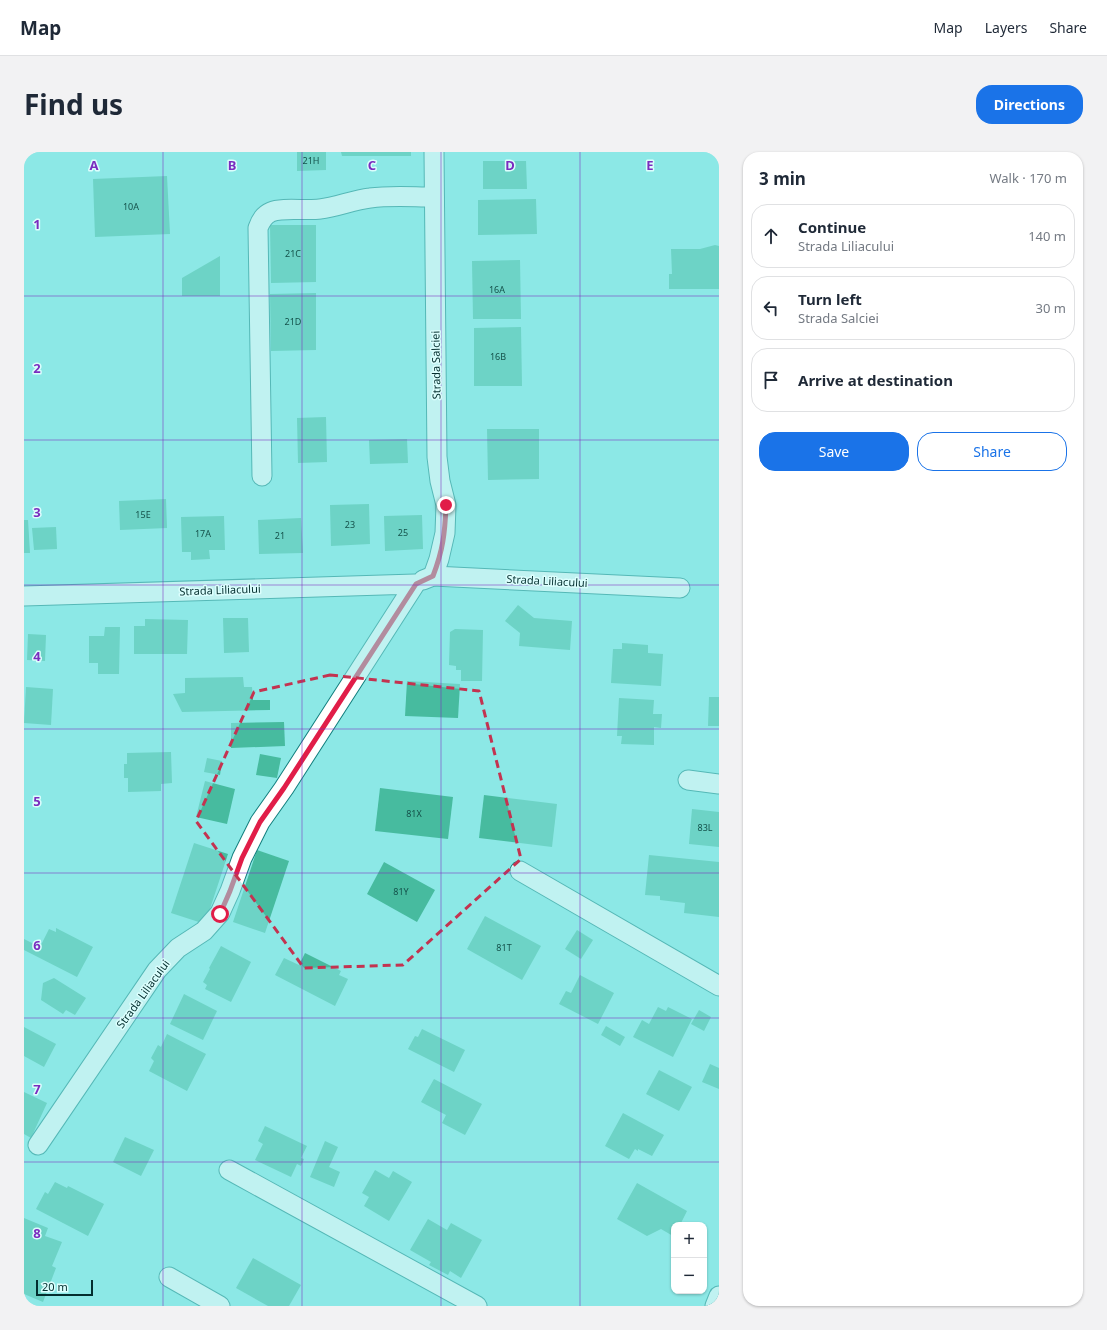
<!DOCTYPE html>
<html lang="en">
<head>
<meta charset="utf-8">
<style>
	:root { --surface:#fff; --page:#f2f2f3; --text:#1f2937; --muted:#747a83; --line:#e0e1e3; --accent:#1a73e8 }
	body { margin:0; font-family:"Noto Sans",sans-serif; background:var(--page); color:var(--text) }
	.controls { position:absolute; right:12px; bottom:12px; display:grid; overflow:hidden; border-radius:8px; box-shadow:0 1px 3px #0004 }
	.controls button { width:36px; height:36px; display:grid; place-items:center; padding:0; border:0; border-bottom:1px solid var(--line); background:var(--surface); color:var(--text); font:20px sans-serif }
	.scale { position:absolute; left:12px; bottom:10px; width:57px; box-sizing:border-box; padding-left:4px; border:2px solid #032e2e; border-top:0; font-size:11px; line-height:14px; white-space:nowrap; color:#032e2e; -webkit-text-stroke:3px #dcfefd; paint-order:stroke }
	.stop { position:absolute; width:12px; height:12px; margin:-9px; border:3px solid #e11d48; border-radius:50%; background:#fff }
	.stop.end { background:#e11d48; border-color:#fff; box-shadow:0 1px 4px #0008 }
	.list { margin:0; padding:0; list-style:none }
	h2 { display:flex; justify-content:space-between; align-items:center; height:52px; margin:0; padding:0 16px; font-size:17px }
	h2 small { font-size:13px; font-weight:400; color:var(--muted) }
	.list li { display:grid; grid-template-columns:26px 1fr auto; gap:12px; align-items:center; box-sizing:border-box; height:64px; margin:0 8px 8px; padding:0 8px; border:1px solid var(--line); border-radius:16px }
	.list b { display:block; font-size:15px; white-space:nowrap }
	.list p { margin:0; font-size:13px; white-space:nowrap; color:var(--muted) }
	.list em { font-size:13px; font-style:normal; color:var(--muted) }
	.actions { display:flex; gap:8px; padding:12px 16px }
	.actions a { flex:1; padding:9px 0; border:1px solid var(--accent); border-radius:16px; text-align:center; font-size:14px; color:var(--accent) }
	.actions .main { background:var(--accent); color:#fff }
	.icon { flex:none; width:22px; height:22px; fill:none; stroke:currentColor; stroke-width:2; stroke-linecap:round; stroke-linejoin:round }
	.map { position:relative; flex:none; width:695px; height:1154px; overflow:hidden; border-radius:16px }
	header { display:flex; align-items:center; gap:24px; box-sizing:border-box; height:56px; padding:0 20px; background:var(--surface); border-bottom:1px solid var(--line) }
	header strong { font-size:19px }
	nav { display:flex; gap:22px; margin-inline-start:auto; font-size:14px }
	.intro { display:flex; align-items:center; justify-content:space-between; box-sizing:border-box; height:96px; padding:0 24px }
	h1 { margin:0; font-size:28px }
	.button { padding:10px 18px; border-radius:16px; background:var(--accent); color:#fff; font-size:14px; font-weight:700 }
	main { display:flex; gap:24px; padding:0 24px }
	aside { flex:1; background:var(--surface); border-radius:16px; box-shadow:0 1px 3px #0004 }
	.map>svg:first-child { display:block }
	.building { fill:#47bb9f }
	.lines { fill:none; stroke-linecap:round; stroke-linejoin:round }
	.minor-casing { stroke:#127f7e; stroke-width:21 }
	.minor { stroke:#fff; stroke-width:19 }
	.route { stroke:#e11d48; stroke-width:5 }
	.marked { fill:none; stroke:#c33350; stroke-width:3; stroke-dasharray:8 5; stroke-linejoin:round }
	.grid { fill:none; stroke:#7b2cbf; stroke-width:1; stroke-opacity:0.55 }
	.labels { text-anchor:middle; stroke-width:3; stroke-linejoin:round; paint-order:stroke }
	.number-label { font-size:9px; fill:#14514a }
	.street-label { font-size:11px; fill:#032e2e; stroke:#dcfefd }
	.grid-label { font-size:13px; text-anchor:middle; font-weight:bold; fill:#7b2cbf; stroke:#dcfefd; stroke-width:3; stroke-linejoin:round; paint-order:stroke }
</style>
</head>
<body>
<header>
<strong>Map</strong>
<nav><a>Map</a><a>Layers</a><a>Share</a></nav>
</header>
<div class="intro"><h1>Find us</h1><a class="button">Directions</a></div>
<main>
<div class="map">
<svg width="695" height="1154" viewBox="0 0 695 1154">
	<rect width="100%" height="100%" fill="#8ce8e6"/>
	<g class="building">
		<path d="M273 0H302V18L273 19Z"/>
		<path d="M317 0H387V4H318Z"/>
		<path d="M459 9H502L503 37H459Z"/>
		<path d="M143 24 146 82 71 85 69 27Z"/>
		<path d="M512 47 513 82 454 83V48Z"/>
		<path d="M246 73H292V130L247 131Z"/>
		<path d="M691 93 695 94V137H645V122H648L647 97H676Z"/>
		<path d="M196 104V144H158V126Z"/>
		<path d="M496 108 497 167H449L448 109Z"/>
		<path d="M292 141V198L247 199 246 142Z"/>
		<path d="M497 175 498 234H450V176Z"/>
		<path d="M302 265 303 310 274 311 273 266Z"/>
		<path d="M463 277H515V327L464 328Z"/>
		<path d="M383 287 384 311 346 312 345 288Z"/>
		<path d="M142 347 143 376 96 378 95 349Z"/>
		<path d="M345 352 346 392 307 394 306 353Z"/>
		<path d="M398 363 399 397 361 399 360 364Z"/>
		<path d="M200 364 201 398H185L186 407 167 408V400H158L157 365Z"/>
		<path d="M277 366 279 401 235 402 234 368Z"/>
		<path d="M0 368H4L6 401H0Z"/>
		<path d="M32 375 33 397 10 398 8 376Z"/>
		<path d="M494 453 510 466 548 469 546 498 495 494 496 481 481 469Z"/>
		<path d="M199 466H224L225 500 200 501Z"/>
		<path d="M121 467 164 468 163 502H110V474H121Z"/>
		<path d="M81 475H96L95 522H74V511H65V484H80Z"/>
		<path d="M431 477 459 478 458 529H437V518H432V514L425 513 426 480Z"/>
		<path d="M4 482 22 483 21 509 3 508Z"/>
		<path d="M598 491 624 493V501L639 502 637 534 587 531 589 497H598Z"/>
		<path d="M219 525 220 535H228L229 548H246V558L158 560 149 542 161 541V526Z"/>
		<path d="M383 529 436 532 434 566 381 564Z"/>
		<path d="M2 535 29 537 27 573 0 571Z"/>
		<path d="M685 545H695V574H684Z"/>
		<path d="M595 546 630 548 629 562H638L637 576 630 575V593L597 592 598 584H593Z"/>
		<path d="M260 570 261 594 207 596V571Z"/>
		<path d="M147 600 148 631 137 632V639L104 640V626H100V612H103V601Z"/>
		<path d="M236 602 257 606 253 626 232 623Z"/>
		<path d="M183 606 198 609 196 623 180 620Z"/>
		<path d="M181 629 211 637 203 672 172 665Z"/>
		<path d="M356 636 429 645 424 687 351 679Z"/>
		<path d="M460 643 533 652 528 695 455 686Z"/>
		<path d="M668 657 695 660V695L665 692Z"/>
		<path d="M170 691 204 702 181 772 147 761Z"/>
		<path d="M233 698 265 709 241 781 209 770Z"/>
		<path d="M625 703 695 710V765L660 761 661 751 636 748V744L621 743Z"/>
		<path d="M360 710 411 738 393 770 343 742Z"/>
		<path d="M461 764 517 794 498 828 443 797Z"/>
		<path d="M32 776 69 795 53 825 0 798V787L16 795 25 777 32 780Z"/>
		<path d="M553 778 569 788 557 807 541 797Z"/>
		<path d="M197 794 227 810 207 850 181 837 183 833 179 830 186 817 185 816Z"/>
		<path d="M281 801 317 819 315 823 324 827 311 854 251 823 260 806 275 813Z"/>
		<path d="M556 823 590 841 574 872 535 852 542 839 547 841Z"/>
		<path d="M30 826 62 846 51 863 42 858 39 862 17 848 19 831Z"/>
		<path d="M160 842 193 859 179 888 146 872Z"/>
		<path d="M634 855 642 859 644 855 668 867 649 905 609 885 618 868 625 872Z"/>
		<path d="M675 858 687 865 680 879 667 872Z"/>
		<path d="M582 874 601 885 596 894 577 883Z"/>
		<path d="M0 875 32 892 20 915 0 904Z"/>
		<path d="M398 877 441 898 430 920 384 897 391 884 394 885Z"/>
		<path d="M143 882 182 902 163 939 125 919 130 909 127 906 134 893 137 895Z"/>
		<path d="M686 912 695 916V937L678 930Z"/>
		<path d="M635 918 668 935 655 959 622 942Z"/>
		<path d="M410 927 458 952 441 983 418 971 422 963 397 950Z"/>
		<path d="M0 940 23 951 7 986 0 982Z"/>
		<path d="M599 961 640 983 628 1004 614 997V999L611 997 605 1007 581 994Z"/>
		<path d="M241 974 283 994 277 1006 280 1007 277 1014 273 1012 267 1025 231 1008 239 992 234 989Z"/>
		<path d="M101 985 130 998 117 1024 89 1010Z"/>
		<path d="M301 989 314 995 305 1015 316 1020 310 1035 286 1025Z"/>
		<path d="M351 1018 365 1026 369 1019 388 1030 365 1069 340 1054 345 1045 338 1041Z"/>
		<path d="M31 1030 43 1036 44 1034 80 1052 64 1084 12 1057 21 1040 24 1042Z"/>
		<path d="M613 1031 663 1059 656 1073H650L649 1084 637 1077 623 1084 593 1067Z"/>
		<path d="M0 1066 24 1076 21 1084 38 1090 28 1114 32 1116 19 1150 0 1142Z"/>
		<path d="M404 1067 423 1078 427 1071 458 1088 437 1126 426 1119 424 1123 405 1113 407 1110 386 1098Z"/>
		<path d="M229 1106 277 1133 265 1154H244L212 1136Z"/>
	</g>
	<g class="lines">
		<defs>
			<g id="minor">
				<path d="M238 324 234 76C237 68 240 63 247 60 258 55 283 59 296 57 313 55 329 48 346 46 367 43 389 45 410 45"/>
				<path d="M409 424 415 407 421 381 422 353 416 329 413 305 410 0"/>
				<path d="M399 428 409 424 656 436"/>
				<path d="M0 444 391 432 260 636 236 670 218 706 206 739 196 761 180 779 154 796 133 818 14 993"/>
				<path d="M664 628 695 632"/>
				<path d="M496 719 695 834"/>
				<path d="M205 1018 453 1154"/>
				<path d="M145 1125 196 1154"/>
				<path d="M691 1154 695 1144"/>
			</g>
		</defs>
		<use href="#minor" class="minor-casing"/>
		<use href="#minor" class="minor"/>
	</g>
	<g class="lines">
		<path class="route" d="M196 762 206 739 218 706 236 670 260 636 392 432 409 424C419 398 421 381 422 353"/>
	</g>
	<path d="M0 0H695V1154H0ZM306 523 455 539 497 707 379 813 280 816 172 669 230 540Z" fill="#8ce8e6" fill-opacity=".55" fill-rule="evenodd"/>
	<path class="marked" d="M306 523 455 539 497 707 379 813 280 816 172 669 230 540Z"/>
	<path class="grid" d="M139 0V1154M278 0V1154M417 0V1154M556 0V1154M0 144H695M0 288H695M0 433H695M0 577H695M0 721H695M0 866H695M0 1010H695"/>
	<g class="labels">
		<g class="number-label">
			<text x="287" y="12">21H</text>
			<text x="107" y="58">10A</text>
			<text x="269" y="105">21C</text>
			<text x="473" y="141">16A</text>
			<text x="269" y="173">21D</text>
			<text x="474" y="208">16B</text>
			<text x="119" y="366">15E</text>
			<text x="326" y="376">23</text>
			<text x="379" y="384">25</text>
			<text x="179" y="385">17A</text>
			<text x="256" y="387">21</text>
			<text x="390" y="665">81X</text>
			<text x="681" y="679">83L</text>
			<text x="377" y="743">81Y</text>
			<text x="480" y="799">81T</text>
		</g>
		<g class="street-label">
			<text transform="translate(412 213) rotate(-91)" y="4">Strada Salciei</text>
			<text transform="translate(523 429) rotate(3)" y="4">Strada Liliacului</text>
			<text transform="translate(196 438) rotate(-2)" y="4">Strada Liliacului</text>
			<text transform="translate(119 842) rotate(-54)" y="4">Strada Liliacului</text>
		</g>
	</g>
	<g class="grid-label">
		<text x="70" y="18">A</text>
		<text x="208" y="18">B</text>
		<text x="348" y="18">C</text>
		<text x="486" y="18">D</text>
		<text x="626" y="18">E</text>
		<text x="13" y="77">1</text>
		<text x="13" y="221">2</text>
		<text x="13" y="365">3</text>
		<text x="13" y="509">4</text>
		<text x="13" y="654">5</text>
		<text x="13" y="798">6</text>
		<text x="13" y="942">7</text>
		<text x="13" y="1086">8</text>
	</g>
</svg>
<div class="controls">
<button>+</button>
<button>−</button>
</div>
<div class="scale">20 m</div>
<div class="stop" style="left:196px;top:762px"></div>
<div class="stop end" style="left:422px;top:353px"></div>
</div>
<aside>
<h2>3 min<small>Walk · 170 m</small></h2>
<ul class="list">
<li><svg class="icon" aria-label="ahead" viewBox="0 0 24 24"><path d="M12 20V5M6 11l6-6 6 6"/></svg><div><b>Continue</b><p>Strada Liliacului</p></div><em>140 m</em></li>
<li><svg class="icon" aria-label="left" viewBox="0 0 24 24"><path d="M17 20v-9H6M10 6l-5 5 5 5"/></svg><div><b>Turn left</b><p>Strada Salciei</p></div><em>30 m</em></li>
<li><svg class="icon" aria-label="arrive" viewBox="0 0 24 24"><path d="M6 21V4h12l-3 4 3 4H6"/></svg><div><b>Arrive at destination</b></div></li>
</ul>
<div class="actions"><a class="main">Save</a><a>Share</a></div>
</aside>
</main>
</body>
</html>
